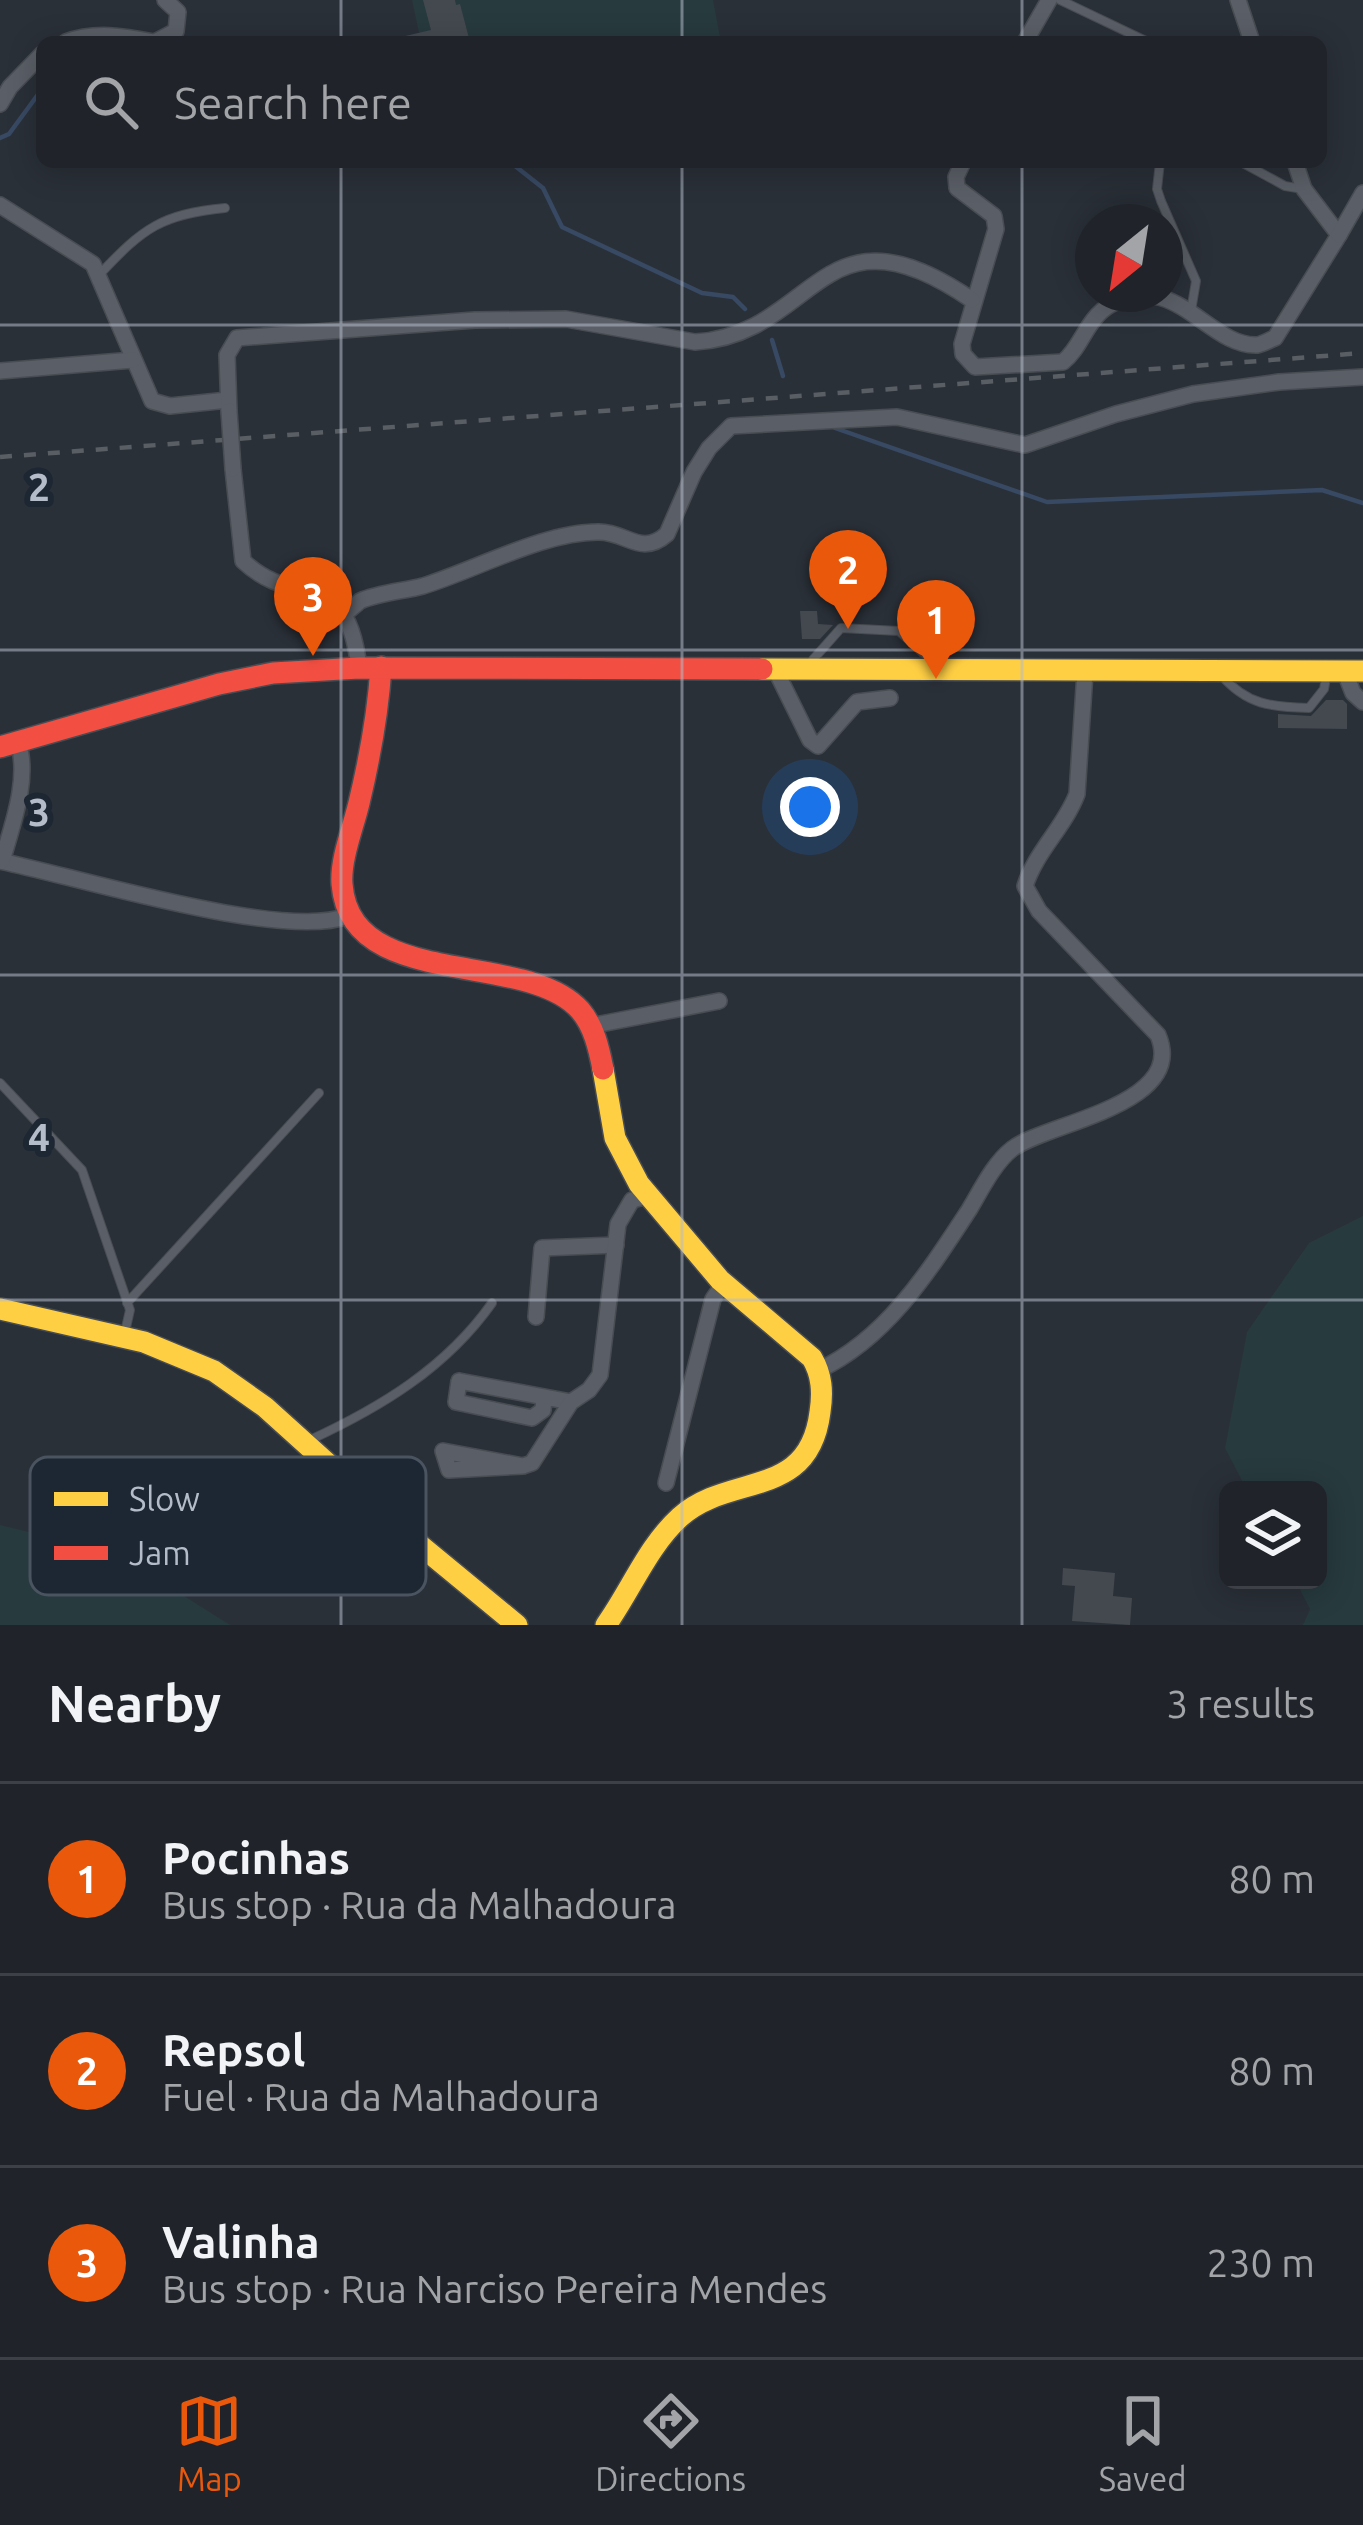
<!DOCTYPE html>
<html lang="en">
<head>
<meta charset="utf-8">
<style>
	:root { --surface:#20242a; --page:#2d3036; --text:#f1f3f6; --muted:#a2a4a8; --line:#3d4147; --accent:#ea580c }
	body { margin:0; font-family:Ubuntu,sans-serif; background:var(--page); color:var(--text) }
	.controls { position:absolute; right:36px; bottom:36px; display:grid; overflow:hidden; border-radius:18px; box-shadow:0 6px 30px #0003 }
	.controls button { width:108px; height:108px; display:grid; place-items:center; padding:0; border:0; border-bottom:3px solid var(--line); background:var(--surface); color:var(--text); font:60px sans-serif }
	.compass { position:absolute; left:1075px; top:204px; width:108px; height:108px; border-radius:50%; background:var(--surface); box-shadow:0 6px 30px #0003; rotate:210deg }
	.you { position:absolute; left:810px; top:807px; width:42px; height:42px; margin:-30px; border:9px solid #fff; border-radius:50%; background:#1a73e8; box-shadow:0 0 0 18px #1a73e833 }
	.badge { display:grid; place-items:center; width:78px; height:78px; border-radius:50%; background:var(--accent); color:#fff; font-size:39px; font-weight:700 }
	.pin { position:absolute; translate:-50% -99px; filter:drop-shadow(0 3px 6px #0008) }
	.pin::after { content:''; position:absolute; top:63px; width:42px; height:36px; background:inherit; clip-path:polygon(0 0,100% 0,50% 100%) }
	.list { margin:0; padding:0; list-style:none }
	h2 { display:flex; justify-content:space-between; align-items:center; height:156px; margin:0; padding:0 48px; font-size:51px }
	h2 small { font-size:39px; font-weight:400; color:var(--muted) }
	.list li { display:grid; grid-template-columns:78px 1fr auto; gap:36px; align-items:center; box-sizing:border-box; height:192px; padding:0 48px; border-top:3px solid var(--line) }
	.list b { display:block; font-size:45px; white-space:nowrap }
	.list p { margin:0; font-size:39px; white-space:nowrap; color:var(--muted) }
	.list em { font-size:39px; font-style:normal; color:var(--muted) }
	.icon { flex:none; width:66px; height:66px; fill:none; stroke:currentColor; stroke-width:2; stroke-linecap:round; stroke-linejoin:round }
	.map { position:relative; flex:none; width:1363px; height:1625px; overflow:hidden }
	.search { position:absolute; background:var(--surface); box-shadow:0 6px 30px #0003; left:36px; right:36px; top:36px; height:132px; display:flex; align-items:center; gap:30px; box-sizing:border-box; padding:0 42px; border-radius:18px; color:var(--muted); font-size:45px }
	.sheet { height:732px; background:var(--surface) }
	nav { display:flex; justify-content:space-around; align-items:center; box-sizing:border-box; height:168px; border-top:3px solid var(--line); background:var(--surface); font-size:33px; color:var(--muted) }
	nav a { display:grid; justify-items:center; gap:6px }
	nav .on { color:var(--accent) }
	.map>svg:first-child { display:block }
	.green { fill:#273a3e }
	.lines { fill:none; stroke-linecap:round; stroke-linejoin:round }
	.stream { stroke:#384963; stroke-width:4.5 }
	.building { fill:#444950 }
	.lane-casing { stroke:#484c53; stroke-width:10 }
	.street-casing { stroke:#484c53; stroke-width:18 }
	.slow-casing { stroke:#484c53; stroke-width:24 }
	.jam-casing { stroke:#484c53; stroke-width:24 }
	.lane { stroke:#5a5e66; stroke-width:8 }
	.street { stroke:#5a5e66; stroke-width:15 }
	.slow { stroke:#ffcf43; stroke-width:21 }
	.jam { stroke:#f24e42; stroke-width:21 }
	.rail { stroke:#595d64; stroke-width:4.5; stroke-dasharray:12 12; stroke-linecap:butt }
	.street-bridge-casing { stroke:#484c53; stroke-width:18; stroke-linecap:butt }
	.street-bridge { stroke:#5a5e66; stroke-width:15 }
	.grid { fill:none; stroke:#b4bcc9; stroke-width:3; stroke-opacity:0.55 }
	.key { fill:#1d2633; stroke:#4a5360; stroke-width:3 }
	.key-label { font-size:33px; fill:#b4bcc9 }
	.grid-label { font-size:39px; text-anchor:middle; font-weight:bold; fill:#b4bcc9; stroke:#1d2633; stroke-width:12; stroke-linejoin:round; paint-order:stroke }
</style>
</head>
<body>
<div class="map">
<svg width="1363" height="1625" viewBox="0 0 1363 1625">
	<rect width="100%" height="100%" fill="#2a3038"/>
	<g class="green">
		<path d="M412 0H713L721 42H421Z"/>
		<path d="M1363 1216V1625H1303L1310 1609 1295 1580H1318V1490H1247L1225 1448 1247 1332 1309 1243Z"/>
		<path d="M0 1525 116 1553 230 1625H0Z"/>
	</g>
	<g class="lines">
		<g class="stream">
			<path d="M0 138 9 134 42 89"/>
			<path d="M467 162H502"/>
			<path d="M510 162 543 188 562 227 702 293 733 297 745 309"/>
			<path d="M772 340 783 376"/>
			<path d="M835 428 1047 502 1322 490 1363 503"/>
		</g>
	</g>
	<g class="building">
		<path d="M423 0H455L456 5 460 4 470 42 459 36 433 42H402L401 37 431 30Z"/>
		<path d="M800 611H817L818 624 833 625 820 639H802Z"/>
		<path d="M1326 700H1343L1347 704V729L1278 728V714L1311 716Z"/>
		<path d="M1063 1568 1115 1573 1113 1596 1132 1598 1130 1625 1072 1621 1075 1586 1062 1585Z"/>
	</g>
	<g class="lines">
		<defs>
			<g id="lane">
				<path d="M1060 0 1148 42"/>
				<path d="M1160 162 1157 189 1161 201 1196 281 1191 311"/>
				<path d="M1241 162 1285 186 1303 189"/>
				<path d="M100 274C143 228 162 214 225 208"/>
				<path d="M809 664 841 628 899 631 934 663"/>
				<path d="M1221 675C1247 705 1271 707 1309 708L1324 689 1326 678"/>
				<path d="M0 1083 82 1170 130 1310 125 1332"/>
				<path d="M127 1303 319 1093"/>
				<path d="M310 1440C381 1407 446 1368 492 1303"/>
			</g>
			<g id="street">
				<path d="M1238 0 1252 42"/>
				<path d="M66 42C94 31 124 36 154 42"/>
				<path d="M155 42 176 31 178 12 165 0"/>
				<path d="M1025 42 1049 0"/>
				<path d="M0 104 10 87 42 54"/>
				<path d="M963 162 956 177 957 188 994 216 996 229 962 344 963 354 975 367 1063 362C1082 347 1086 319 1110 305 1175 268 1208 347 1257 345 1263 344 1269 340 1275 338L1339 235 1304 189 1295 162"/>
				<path d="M0 205 93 264 152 401 170 406 228 400"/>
				<path d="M1339 235 1363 193"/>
				<path d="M0 371 133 360"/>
				<path d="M229 411 227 355 237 338 475 320 566 319 695 342C817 335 820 195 972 300"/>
				<path d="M233 469 243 561C297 612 347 563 359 668"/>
				<path d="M346 613C347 612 359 602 360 601 378 593 404 591 423 586 475 570 546 531 599 532 627 532 641 557 667 534L694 472 709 448 731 426 897 417 1025 445 1116 414 1193 394 1279 382 1363 377"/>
				<path d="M774 667 810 740 818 746 857 702 890 698"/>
				<path d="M1344 670 1353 693 1363 702"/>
				<path d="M0 861C74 876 283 941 347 916"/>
				<path d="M2 861C12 826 30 778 18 742"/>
				<path d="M590 1026 719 1001"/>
				<path d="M536 1317 542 1248 616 1245"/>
				<path d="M819 1370C887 1338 929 1271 969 1210 981 1190 994 1163 1012 1149 1045 1123 1188 1106 1158 1035L1039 911 1025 886C1036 851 1064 828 1077 794L1085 672"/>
				<path d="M544 1399 543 1410 532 1418 456 1402 459 1381 571 1402"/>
				<path d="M523 1466 443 1451 449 1470 523 1466 532 1463 571 1402 589 1390 600 1375 618 1224 632 1200 648 1196"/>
				<path d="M666 1483 713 1299 724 1283"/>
			</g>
			<g id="slow">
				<path d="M762 669 1363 671"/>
				<path d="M603 1069 615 1138 639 1184 720 1280 812 1358C822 1375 823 1392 820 1412 809 1501 730 1472 680 1517 648 1546 631 1590 606 1625"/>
				<path d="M0 1309 144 1342 214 1371 265 1407 398 1527 517 1625"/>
			</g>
			<g id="jam">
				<path d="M381 667C378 714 370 757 359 803 353 828 340 860 342 884 350 992 526 949 580 1010 594 1026 599 1049 603 1069"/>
				<path d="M0 747 219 684 273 673 359 668 762 669"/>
			</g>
		</defs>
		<use href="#lane" class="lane-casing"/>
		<use href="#street" class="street-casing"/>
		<use href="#slow" class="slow-casing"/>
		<use href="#jam" class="jam-casing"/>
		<use href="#lane" class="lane"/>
		<use href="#street" class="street"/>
		<use href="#slow" class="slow"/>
		<use href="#jam" class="jam"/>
		<path class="rail" d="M0 457 1363 353"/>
		<defs>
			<path id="street-bridge" d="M229 411 233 469"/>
		</defs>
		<use href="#street-bridge" class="street-bridge-casing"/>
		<use href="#street-bridge" class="street-bridge"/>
	</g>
	<path class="grid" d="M341 0V42M682 0V42M1022 0V42M341 162V1625M682 162V1625M1022 162V1625M0 325H1363M0 650H1363M0 975H1363M0 1300H1363"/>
	<rect x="30" y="1457" width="396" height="138" rx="18" class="key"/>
	<rect x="54" y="1492" width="54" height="14" fill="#ffcf43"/>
	<rect x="54" y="1546" width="54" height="14" fill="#f24e42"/>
	<g class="key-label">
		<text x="129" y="1511">Slow</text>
		<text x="129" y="1565">Jam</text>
	</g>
	<g class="grid-label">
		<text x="39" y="501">2</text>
		<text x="39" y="826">3</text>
		<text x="39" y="1151">4</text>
	</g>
</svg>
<div class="controls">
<button><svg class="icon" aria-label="layers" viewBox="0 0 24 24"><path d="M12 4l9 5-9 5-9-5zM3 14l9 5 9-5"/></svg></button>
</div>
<svg class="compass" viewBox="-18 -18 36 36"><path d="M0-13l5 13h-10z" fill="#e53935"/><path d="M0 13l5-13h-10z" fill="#a2a4a8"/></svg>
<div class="you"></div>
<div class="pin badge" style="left:936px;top:679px">1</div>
<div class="pin badge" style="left:848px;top:629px">2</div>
<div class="pin badge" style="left:313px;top:656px">3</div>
<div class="search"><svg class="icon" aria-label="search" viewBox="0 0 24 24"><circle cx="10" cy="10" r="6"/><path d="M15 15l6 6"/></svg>Search here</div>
</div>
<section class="sheet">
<h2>Nearby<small>3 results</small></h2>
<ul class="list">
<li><span class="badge">1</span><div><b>Pocinhas</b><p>Bus stop · Rua da Malhadoura</p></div><em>80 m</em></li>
<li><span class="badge">2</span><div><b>Repsol</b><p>Fuel · Rua da Malhadoura</p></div><em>80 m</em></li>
<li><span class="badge">3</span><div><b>Valinha</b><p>Bus stop · Rua Narciso Pereira Mendes</p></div><em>230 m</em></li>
</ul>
</section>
<nav>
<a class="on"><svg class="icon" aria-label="map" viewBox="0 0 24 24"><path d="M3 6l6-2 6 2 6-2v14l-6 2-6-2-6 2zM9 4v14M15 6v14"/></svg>Map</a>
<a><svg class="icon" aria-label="directions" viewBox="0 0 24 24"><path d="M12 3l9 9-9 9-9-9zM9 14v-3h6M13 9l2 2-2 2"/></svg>Directions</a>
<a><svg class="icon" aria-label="saved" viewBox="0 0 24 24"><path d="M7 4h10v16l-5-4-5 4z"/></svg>Saved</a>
</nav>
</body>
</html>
